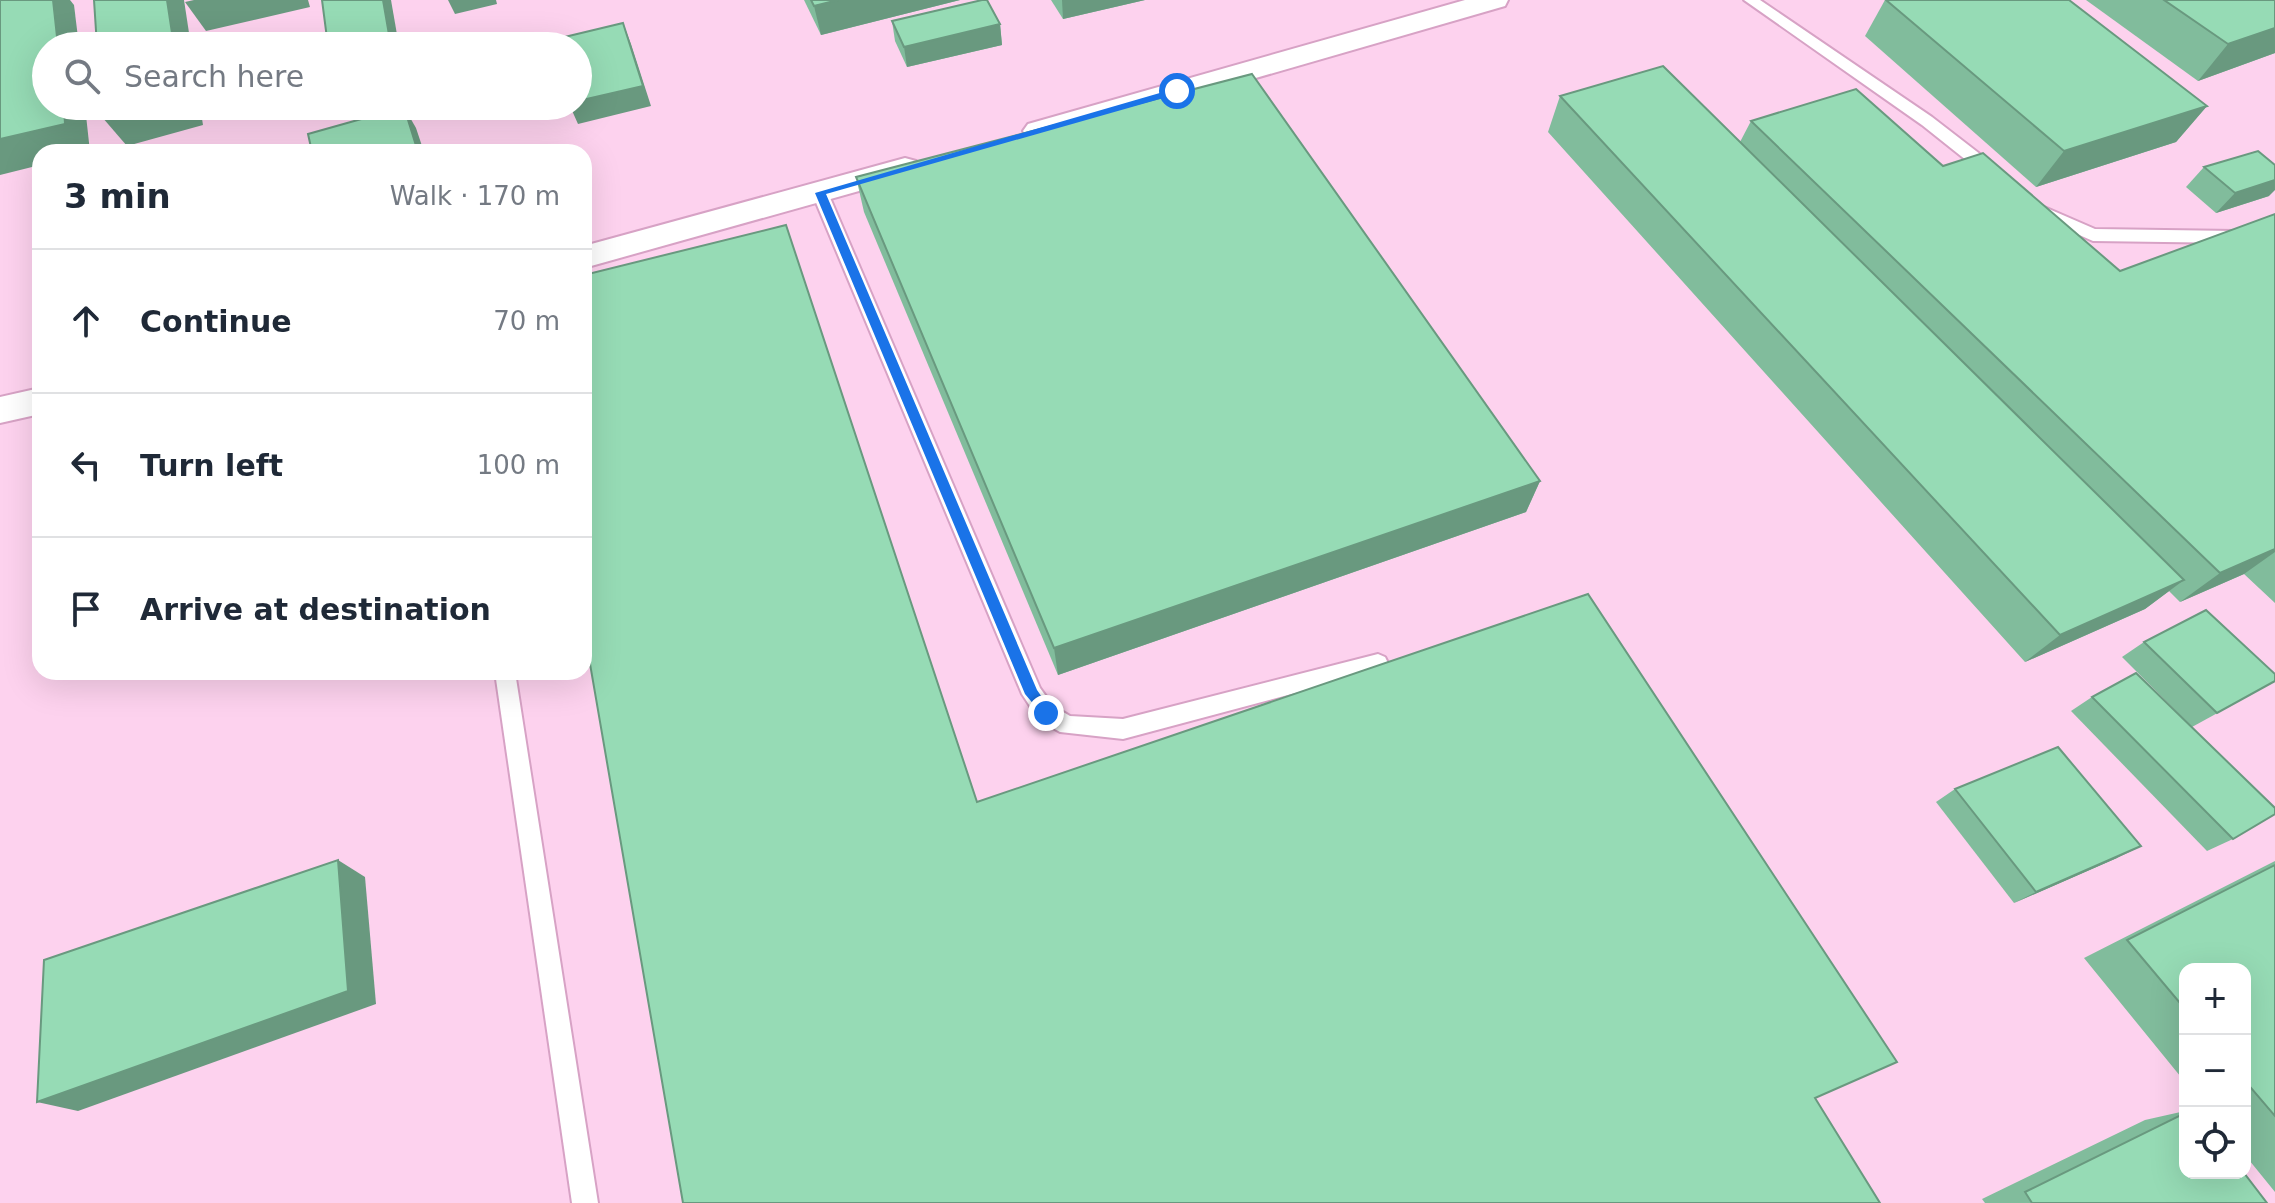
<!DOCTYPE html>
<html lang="en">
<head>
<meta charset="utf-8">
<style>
	:root { --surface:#fff; --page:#f2f2f3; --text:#1f2937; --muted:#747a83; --line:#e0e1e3 }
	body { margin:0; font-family:"DejaVu Sans",sans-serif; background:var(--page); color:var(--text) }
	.controls { position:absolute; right:24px; bottom:24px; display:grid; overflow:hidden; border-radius:16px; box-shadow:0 8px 32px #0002 }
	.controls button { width:72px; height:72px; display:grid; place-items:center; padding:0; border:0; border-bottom:2px solid var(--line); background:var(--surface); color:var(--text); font:40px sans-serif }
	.stop { position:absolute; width:24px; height:24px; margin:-18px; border:6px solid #1a73e8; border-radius:50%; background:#fff }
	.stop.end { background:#1a73e8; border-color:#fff; box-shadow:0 2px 8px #0008 }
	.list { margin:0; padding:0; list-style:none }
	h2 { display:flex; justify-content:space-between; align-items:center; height:104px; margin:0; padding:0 32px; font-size:34px }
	h2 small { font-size:26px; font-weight:400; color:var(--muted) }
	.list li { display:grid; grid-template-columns:52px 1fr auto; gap:24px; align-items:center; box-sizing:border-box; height:144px; padding:0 32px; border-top:2px solid var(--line) }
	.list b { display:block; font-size:30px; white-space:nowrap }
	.list em { font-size:26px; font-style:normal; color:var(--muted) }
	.icon { flex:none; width:44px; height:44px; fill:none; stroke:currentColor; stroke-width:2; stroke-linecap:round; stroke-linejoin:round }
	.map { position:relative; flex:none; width:2275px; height:1203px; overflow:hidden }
	.search { position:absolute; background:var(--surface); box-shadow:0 8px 32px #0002; left:32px; top:32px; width:560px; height:88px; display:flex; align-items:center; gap:20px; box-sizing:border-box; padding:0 28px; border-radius:44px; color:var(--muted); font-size:30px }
	.panel { position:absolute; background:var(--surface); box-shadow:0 8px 32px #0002; left:32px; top:144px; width:560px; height:536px; border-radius:24px }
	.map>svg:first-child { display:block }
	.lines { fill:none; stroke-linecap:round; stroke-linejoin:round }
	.lane-casing { stroke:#d7a2c5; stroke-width:4 }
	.street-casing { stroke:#d7a2c5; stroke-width:4 }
	.lane { fill:#fff; fill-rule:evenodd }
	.street { fill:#fff; fill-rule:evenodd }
	.wall { fill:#81bc9c }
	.shaded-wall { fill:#69997f }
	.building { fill:#96dbb5; stroke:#69997f; stroke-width:2 }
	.route { fill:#1a73e8 }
</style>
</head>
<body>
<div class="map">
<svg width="2275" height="1203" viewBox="0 0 2275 1203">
	<rect width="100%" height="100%" fill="#fdd2ee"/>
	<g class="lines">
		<defs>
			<g id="lane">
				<path d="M1744 0H1760L1932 117 1998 168V176H1986L1922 125Z"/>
				<path d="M820 187 828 193 1040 688 1053 706 1070 716 1123 719 1378 654 1385 657 1388 663 1385 669 1123 739 1060 732 1039 720 1022 694 812 193Z"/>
				<path d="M2042 206 2095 229 2235 231 2275 239V251L2235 243 2093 241 2036 216V208Z"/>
				<path d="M495 672H515L598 1203H572Z"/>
			</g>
			<g id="street">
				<path d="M1465 0H1508L1505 6 1038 141 1028 138 1023 131 1028 124Z"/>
				<path d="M905 158 916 161 920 168 916 175 584 268V246Z"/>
				<path d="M40 388V414L0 423V397Z"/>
			</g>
		</defs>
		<use href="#lane" class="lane-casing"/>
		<use href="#street" class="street-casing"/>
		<use href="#lane" class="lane"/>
		<use href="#street" class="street"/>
	</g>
	<g class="wall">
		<path d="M804 0H960L821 35Z"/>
		<path d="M1051 0H1145L1063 19Z"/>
		<path d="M1885 0 2207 106 2176 142 2036 187 1865 36Z"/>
		<path d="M2086 0H2275V53L2198 81Z"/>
		<path d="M892 21 1000 24 1002 45 907 67 895 41Z"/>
		<path d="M1560 96 1740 142 1751 121 1943 166 2120 271 2275 214V603L2244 574 2180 602 2169 591 2145 609 2025 662 1548 132Z"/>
		<path d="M2204 167 2269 196 2216 213 2186 187Z"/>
		<path d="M856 177 1540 481 1526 512 1058 675 864 212Z"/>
		<path d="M2144 642 2254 693 2192 727 2122 657Z"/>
		<path d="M2092 697 2233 839 2207 851 2071 711Z"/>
		<path d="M1955 789 2117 858 2014 903 1936 802Z"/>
		<path d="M2275 861V1192L2245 1155V969H2185V1082L2084 958Z"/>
		<path d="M2185 1111V1173L2267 1203H1985L1982 1199 2145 1120Z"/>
	</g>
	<g class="shaded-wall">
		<path d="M53 0H70L74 5 79 46H58Z"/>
		<path d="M167 0H184L191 46H174Z"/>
		<path d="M194 0H308L310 7 206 31 185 2Z"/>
		<path d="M383 0H391L399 46H391Z"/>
		<path d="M448 0H496L497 4 455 14Z"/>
		<path d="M838 0H960L821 35 814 6Z"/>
		<path d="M1062 0H1145L1063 19Z"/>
		<path d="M623 23 631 44 651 106 578 124 570 106H578V101Z"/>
		<path d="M1000 24 1002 45 907 67 904 47Z"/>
		<path d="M2275 28V53L2198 81 2228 44Z"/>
		<path d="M64 106H85L90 152H40V165L0 175V139Z"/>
		<path d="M143 106H200L203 125 127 146 102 117Z"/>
		<path d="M2207 106 2176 142 2036 187 2064 151Z"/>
		<path d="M404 107 416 128 424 152H418Z"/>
		<path d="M2275 180V190L2269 196 2216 213 2235 193Z"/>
		<path d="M1540 481 1526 512 1058 675 1054 648Z"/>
		<path d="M2275 549V552L2244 574 2180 602 2220 573Z"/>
		<path d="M2184 580 2145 609 2025 662 2060 635Z"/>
		<path d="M2141 846 2117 858 2014 903 2036 892Z"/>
		<path d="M338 860 365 877 376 1004 78 1111 37 1102Z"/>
	</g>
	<g class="building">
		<path d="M0 0H53L58 46H46V106H64L65 124 0 139Z"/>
		<path d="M94 0H167L174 46H97Z"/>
		<path d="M322 0H383L391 46H328Z"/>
		<path d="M811 0H838L814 6Z"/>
		<path d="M982 0H987L1000 24 904 47 892 21Z"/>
		<path d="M1886 0H2069L2207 106 2064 151Z"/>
		<path d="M2164 0H2275V28L2228 44Z"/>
		<path d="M623 23 643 86 578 101V46H553L552 40Z"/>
		<path d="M429 42V46H409Z"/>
		<path d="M1663 66 2184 580 2060 635 1560 96Z"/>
		<path d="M1252 74 1540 481 1054 648 856 177Z"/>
		<path d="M1856 89 1943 166 1983 153 2120 271 2275 214V549L2220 573 1751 121Z"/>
		<path d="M102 106H143L102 117Z"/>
		<path d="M404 107 418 152H312L308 134Z"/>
		<path d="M2258 151 2275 165V180L2235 193 2204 167Z"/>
		<path d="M786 225 977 802 1588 594 1897 1062 1815 1098 1880 1203H683L584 629V275Z"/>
		<path d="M2206 610 2275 674V681L2217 713 2144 642Z"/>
		<path d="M2136 673 2275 808V814L2233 839 2092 697Z"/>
		<path d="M2058 747 2141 846 2036 892 1955 789Z"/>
		<path d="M338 860 348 991 37 1102 44 960Z"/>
		<path d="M2275 865V1116L2245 1081V969H2185V1009L2127 940Z"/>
		<path d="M2185 1113V1173H2244L2267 1203H2032L2025 1192Z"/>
	</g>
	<path class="route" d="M1177 88 1181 93 826 194 1037 690 1053 713 1046 719 1025 694 815 193Z"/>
</svg>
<div class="controls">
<button>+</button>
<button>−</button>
<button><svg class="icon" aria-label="locate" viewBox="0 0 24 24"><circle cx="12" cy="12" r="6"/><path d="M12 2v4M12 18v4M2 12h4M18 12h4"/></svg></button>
</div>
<div class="stop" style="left:1177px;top:91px"></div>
<div class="stop end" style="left:1046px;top:713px"></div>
<div class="search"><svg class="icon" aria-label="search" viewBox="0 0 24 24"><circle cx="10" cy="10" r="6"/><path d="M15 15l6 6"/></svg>Search here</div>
<section class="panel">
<h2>3 min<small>Walk · 170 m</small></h2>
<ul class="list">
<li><svg class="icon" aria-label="ahead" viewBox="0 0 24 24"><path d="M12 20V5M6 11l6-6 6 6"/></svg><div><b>Continue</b></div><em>70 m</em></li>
<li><svg class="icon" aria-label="left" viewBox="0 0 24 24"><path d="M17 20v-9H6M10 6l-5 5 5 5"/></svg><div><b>Turn left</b></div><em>100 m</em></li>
<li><svg class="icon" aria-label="arrive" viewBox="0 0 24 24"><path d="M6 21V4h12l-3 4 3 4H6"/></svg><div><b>Arrive at destination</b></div></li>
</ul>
</section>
</div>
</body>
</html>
